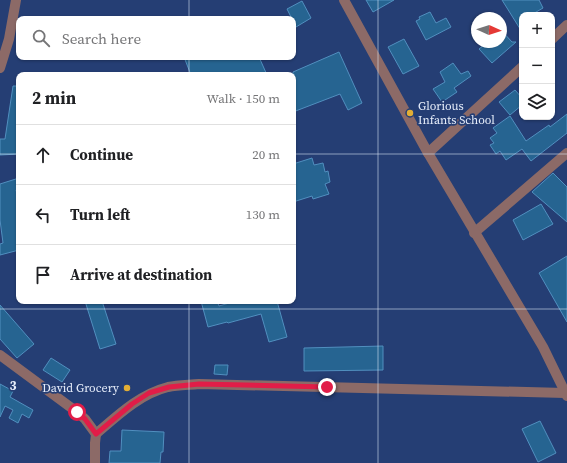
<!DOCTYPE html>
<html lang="en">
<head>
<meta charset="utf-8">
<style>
	:root { --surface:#fff; --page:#f6f6f6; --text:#202124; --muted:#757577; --line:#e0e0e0 }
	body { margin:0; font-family:"Source Serif 4",serif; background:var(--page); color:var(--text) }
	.controls { position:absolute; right:12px; top:12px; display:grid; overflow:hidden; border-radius:8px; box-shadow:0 1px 3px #0004 }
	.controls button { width:36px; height:36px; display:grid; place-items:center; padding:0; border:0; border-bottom:1px solid var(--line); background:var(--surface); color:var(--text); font:20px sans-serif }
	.compass { position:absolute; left:471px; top:12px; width:36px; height:36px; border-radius:50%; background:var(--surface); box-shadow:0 1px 3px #0004; rotate:93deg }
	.stop { position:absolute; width:12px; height:12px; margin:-9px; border:3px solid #e11d48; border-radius:50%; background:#fff }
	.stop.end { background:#e11d48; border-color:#fff; box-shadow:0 1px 4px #0008 }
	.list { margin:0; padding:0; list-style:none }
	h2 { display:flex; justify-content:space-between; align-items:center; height:52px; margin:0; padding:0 16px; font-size:17px }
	h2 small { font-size:13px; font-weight:400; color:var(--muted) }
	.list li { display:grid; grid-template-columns:26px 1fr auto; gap:12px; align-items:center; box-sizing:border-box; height:60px; padding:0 16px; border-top:1px solid var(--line) }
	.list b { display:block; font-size:15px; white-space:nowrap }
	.list em { font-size:13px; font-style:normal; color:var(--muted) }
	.icon { flex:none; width:22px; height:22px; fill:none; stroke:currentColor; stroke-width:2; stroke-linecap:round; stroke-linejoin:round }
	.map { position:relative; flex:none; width:567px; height:463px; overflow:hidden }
	.search { position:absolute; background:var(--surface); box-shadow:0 1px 3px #0004; left:16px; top:16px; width:280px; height:44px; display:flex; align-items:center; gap:10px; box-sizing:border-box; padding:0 14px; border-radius:8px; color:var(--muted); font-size:15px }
	.panel { position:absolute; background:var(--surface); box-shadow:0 1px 3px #0004; left:16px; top:72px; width:280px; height:232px; border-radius:8px }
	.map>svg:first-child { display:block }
	.building { fill:#266491; stroke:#518fbf }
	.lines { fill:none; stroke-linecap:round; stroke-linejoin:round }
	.minor { stroke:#8c6a67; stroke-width:10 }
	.tertiary { stroke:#8c6a67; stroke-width:10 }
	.route { stroke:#e11d48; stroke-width:5 }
	.grid { fill:none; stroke:#e7eefb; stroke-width:1; stroke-opacity:0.55 }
	.poi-dot { fill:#e3ae35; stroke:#253e74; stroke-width:1.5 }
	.labels { text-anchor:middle; stroke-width:3.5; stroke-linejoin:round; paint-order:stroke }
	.poi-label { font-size:12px; fill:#e7eefb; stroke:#253e74; text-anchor:start }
	.grid-label { font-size:13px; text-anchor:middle; font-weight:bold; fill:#e7eefb; stroke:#253e74; stroke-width:3.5; stroke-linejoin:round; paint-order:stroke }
</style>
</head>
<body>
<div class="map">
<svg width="567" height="463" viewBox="0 0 567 463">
	<rect width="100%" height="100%" fill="#253e74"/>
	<g class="building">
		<path d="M366 0H394L373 12Z"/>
		<path d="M502 0H539L543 8 531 15H522V32Z"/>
		<path d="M302 1 311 18 296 27 287 9Z"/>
		<path d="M430 12 436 23 446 18 451 27 426 40 416 21 420 19 419 17Z"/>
		<path d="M501 30 512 42H516L492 63 479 49 488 42H501Z"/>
		<path d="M404 39 419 66 403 74 388 47Z"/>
		<path d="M339 52 362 103 348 110 340 94 293 112V72Z"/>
		<path d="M184 57H259L267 75H191Z"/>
		<path d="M453 63 461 74 468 71 471 76 454 88 457 92 442 102 433 89 445 82 440 72Z"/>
		<path d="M13 86H19V154L0 155V139H5Z"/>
		<path d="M515 90 522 98V105L510 115 499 102Z"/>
		<path d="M567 114V133L531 161 522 149 506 160 500 151 496 154 490 145 494 143 490 138 497 133 493 128 510 116 526 141 549 125 550 127Z"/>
		<path d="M312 158 314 165 323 163 325 172 328 171 330 182 325 184 329 194 313 199 312 196 293 202V164Z"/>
		<path d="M553 173 567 187V222L532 192Z"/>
		<path d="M19 178V189L16 190 19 201V250L0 255V244L3 243 0 220V184Z"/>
		<path d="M541 204 553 224 523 240 513 220Z"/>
		<path d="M567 256V322L539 273Z"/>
		<path d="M85 301H102L116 344 100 349Z"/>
		<path d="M201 301H217L219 306 236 301H277L287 337 269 342 261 314 228 323 227 322 208 327Z"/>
		<path d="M0 305 34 344 17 358 0 339Z"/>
		<path d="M383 346V370L304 371V348Z"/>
		<path d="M51 358 70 370 62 382 43 370Z"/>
		<path d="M215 365H228L227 375 214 374Z"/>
		<path d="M0 384 13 391 10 397 33 410 29 418 22 414 18 423 9 418 13 410 5 406 0 417Z"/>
		<path d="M540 421 556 453 538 462 522 429Z"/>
		<path d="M122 430 164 432 163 452H161L160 463H109L110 451H121Z"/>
	</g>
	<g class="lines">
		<g class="minor">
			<path d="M552 39 567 25"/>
			<path d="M0 68 9 39 16 0"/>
			<path d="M428 153 522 67"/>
			<path d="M474 233 567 153"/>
			<path d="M0 355 77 412 85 419 96 434 95 443V463"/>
			<path d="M96 434C118 415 140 394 168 387 178 385 189 385 199 384L565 393"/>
		</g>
		<path class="tertiary" d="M344 0 428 153 543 347 567 396"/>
	</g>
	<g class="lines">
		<path class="route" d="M77 412 85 419 96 434 132 404 149 393 169 387 199 384 327 387"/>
	</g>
	<path class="grid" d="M189 0V19M378 0V463M189 57V75M0 154H19M293 154H567M189 301V463M0 309H567"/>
	<g class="poi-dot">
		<circle cx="410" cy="113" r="4"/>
		<circle cx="127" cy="388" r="4"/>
	</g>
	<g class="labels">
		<g class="poi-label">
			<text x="418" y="110">Glorious<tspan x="418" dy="14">Infants School</tspan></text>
			<text x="119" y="392" text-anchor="end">David Grocery</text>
		</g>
	</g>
	<g class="grid-label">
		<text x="13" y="390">3</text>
	</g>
</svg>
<div class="controls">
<button>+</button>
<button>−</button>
<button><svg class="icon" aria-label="layers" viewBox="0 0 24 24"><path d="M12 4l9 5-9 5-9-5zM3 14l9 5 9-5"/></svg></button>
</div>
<svg class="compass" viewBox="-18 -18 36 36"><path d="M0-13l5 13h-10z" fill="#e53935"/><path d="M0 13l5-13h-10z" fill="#757577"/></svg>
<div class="stop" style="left:77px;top:412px"></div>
<div class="stop end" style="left:327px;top:387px"></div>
<div class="search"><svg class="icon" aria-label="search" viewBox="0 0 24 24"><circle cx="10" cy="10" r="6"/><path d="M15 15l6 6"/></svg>Search here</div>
<section class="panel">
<h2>2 min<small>Walk · 150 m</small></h2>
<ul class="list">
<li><svg class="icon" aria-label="ahead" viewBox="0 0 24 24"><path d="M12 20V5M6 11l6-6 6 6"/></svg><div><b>Continue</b></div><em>20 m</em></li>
<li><svg class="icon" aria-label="left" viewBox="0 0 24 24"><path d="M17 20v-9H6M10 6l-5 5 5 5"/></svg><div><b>Turn left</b></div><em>130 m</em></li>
<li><svg class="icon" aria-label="arrive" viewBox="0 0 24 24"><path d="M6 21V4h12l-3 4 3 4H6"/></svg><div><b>Arrive at destination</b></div></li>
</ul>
</section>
</div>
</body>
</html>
